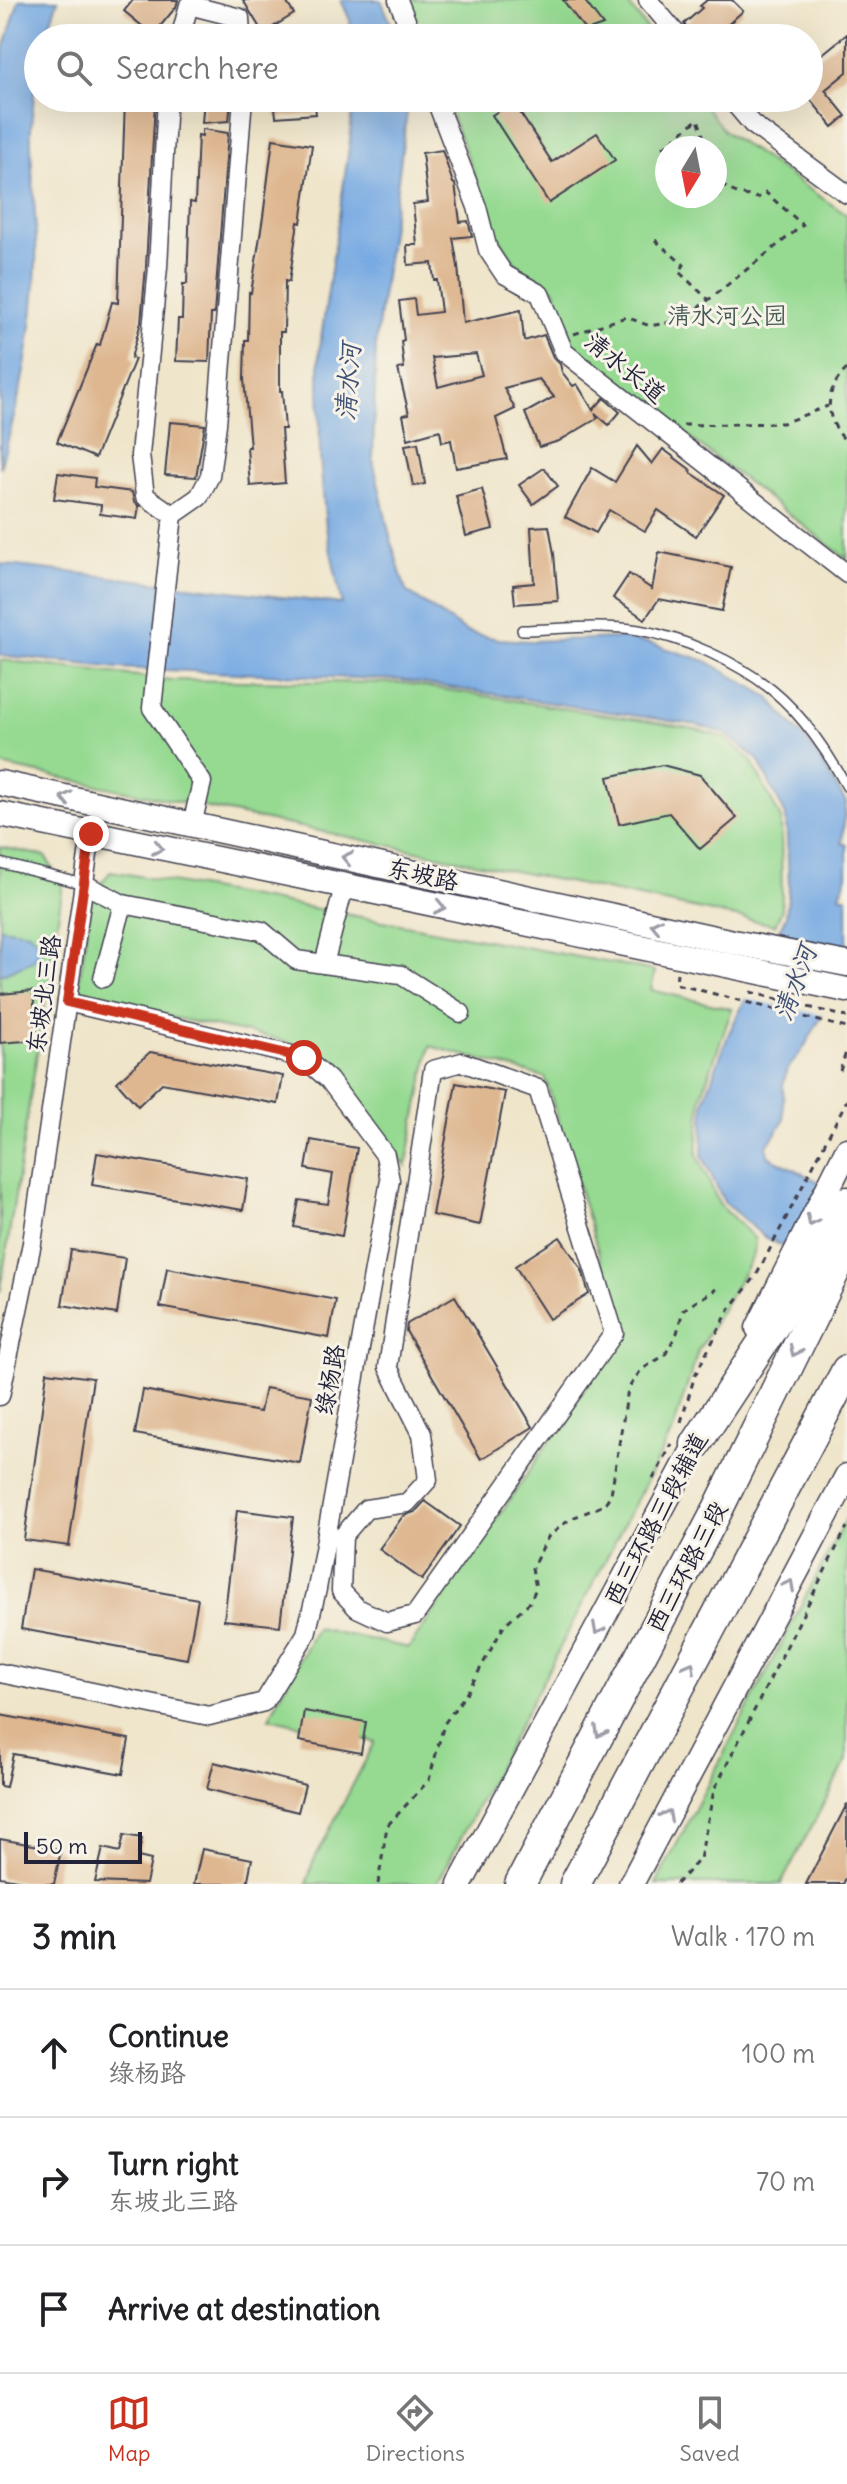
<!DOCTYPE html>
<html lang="en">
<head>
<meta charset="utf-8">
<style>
	:root { --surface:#fff; --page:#f6f6f6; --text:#202124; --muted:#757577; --line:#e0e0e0; --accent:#c8321e }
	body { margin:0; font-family:Delius,"LXGW WenKai TC",sans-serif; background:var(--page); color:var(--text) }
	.compass { position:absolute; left:655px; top:136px; width:72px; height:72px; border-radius:50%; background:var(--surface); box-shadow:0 8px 32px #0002; rotate:190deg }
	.scale { position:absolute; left:24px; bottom:20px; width:118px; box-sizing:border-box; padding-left:8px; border:4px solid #22223b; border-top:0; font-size:22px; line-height:28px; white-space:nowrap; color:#22223b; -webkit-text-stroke:6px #f7f3e8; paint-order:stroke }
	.stop { position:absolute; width:24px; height:24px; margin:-18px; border:6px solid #c8321e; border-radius:50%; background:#fff }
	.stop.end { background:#c8321e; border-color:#fff; box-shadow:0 2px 8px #0008 }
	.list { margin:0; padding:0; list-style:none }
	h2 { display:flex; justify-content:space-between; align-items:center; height:104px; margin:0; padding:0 32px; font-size:34px }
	h2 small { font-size:26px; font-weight:400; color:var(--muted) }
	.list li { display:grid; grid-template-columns:52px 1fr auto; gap:24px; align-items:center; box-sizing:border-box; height:128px; padding:0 32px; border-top:2px solid var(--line) }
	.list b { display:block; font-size:30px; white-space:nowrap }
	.list p { margin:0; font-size:26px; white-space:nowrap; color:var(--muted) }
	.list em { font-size:26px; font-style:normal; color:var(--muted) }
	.icon { flex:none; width:44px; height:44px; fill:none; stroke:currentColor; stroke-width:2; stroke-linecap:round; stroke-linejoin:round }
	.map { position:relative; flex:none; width:847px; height:1884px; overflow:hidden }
	.search { position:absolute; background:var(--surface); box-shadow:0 8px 32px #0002; left:24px; right:24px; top:24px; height:88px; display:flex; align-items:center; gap:20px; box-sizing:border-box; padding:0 28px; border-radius:44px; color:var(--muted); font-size:30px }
	.sheet { height:488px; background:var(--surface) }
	nav { display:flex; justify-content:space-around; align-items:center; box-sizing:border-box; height:112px; border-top:2px solid var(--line); background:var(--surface); font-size:22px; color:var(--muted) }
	nav a { display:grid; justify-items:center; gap:4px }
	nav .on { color:var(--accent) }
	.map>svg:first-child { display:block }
	.green { fill:#96da92; stroke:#5c7e66; stroke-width:2; fill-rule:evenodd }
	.water { fill:#76a9e2; stroke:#4c668e; stroke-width:2 }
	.pier { fill:#efe5ca }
	.building { fill:#deb791; fill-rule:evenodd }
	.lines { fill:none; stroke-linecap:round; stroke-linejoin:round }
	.service-casing { stroke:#413f50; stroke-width:12 }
	.minor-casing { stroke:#413f50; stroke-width:21 }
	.secondary-casing { stroke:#413f50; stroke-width:27 }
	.trunk-casing { stroke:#413f50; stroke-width:33 }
	.path { stroke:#413f50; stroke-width:3; stroke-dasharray:6 6; stroke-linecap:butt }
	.service { stroke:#fff; stroke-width:9 }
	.minor { stroke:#fff; stroke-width:18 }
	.secondary { stroke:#fff; stroke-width:24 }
	.trunk { stroke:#fff; stroke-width:30 }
	.oneway { stroke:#9c9ca7 }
	.route { stroke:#c8321e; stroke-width:10 }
	.labels { text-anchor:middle; stroke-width:6; stroke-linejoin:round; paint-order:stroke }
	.park-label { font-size:24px; fill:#455955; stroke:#f7f3e8 }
	.street-label { font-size:24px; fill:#22223b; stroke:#f7f3e8 }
	.water-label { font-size:26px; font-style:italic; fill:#3f5175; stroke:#f7f3e8 }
</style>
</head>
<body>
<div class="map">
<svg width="847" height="1884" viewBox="0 0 847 1884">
	<rect width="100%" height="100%" fill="#f7f3e8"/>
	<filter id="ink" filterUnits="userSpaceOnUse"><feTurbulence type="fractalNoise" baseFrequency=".0125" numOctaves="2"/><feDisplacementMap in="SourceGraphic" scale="16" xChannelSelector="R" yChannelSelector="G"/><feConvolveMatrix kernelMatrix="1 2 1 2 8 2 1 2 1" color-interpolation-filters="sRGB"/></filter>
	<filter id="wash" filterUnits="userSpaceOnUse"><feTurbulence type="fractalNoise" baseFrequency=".006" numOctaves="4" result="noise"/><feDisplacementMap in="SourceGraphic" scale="32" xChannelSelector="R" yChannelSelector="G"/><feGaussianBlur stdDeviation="1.8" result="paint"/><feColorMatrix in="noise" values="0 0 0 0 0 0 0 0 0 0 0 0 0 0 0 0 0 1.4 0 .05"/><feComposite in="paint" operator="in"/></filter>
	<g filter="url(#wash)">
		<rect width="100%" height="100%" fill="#efe5ca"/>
		<g class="green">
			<path d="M407 0H625L654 38H422Z"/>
			<path d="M445 98H699L724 131 847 215V559L574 349 555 290 515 263 497 234ZM667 148H715V196H667Z"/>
			<path d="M0 660 171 680 402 683 696 729 725 738 751 760 781 819 782 909 775 925 0 765Z"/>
			<path d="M0 847 45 856 63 885 0 1293Z"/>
			<path d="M111 871 655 971 651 990 732 1009 701 1097 697 1154 719 1204 755 1239 754 1254 698 1351 673 1430 437 1884H307L312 1864 375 1742 269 1718 316 1628 409 1648 623 1333 545 1077 430 1046 406 1166 330 1063 316 1051 273 1038 95 1002 78 989 92 894Z"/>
			<path d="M847 1517V1760L781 1884H656Z"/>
		</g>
		<g class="water">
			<path d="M19 0H58L45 38H38C38 69 33 99 31 129 30 174 38 219 36 264 33 338 21 397 0 468V80L4 49Z"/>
			<path d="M341 0H381L397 38H351L350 20Z"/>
			<path d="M352 98H409L376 342 373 460 391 541 406 591 467 632 498 639 531 641 619 638 652 644 706 661 767 696 811 746 846 802 842 843 847 845V875L840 895 847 898V972L803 1049 787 1070 783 1085 784 1121 767 1146 768 1156 847 1196V1281L763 1236 724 1202 702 1155 704 1100 729 1033 786 916 789 886 786 816 758 760 726 734 697 725 401 680 118 668 0 655V564L342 604 326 528 320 457 319 352 350 141Z"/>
			<path d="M0 928 29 932 44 948 33 961 0 975Z"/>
		</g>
		<path class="pier" d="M772 935 847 950V980L826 1016 742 998Z"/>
		<g id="blocks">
			<g class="building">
				<path d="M133 0H178L176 7 153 35 124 11Z"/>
				<path d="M243 0H285L294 14 263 33Z"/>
				<path d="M563 0H584L603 25 586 31Z"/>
				<path d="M707 0H732L743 11 713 38H694L684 24 702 8 700 6Z"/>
				<path d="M847 34V72L825 90 846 116 833 127 809 98V65Z"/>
				<path d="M204 98H231L229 121 202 123Z"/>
				<path d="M274 98H314L316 114 276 117Z"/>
				<path d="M125 100 155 101 146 266 141 322 131 358 135 359 95 458 57 442 97 344 100 345 112 302 118 303Z"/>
				<path d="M513 102 552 162 597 133 615 160 549 203 492 115Z"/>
				<path d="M202 129 228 133 214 314H211L209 362 176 361 178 319H182L183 284H187L190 202 195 203 198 135 202 136Z"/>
				<path d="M273 139 312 145 301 223 298 222 289 282 285 281 284 332H280V391H282L285 429H281L285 483 250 486 247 447H250L244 379 245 340H248L249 292 251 293 263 217Z"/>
				<path d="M442 150 453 183 455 184 460 222 468 221 472 236 453 238 458 266 463 323 521 310 524 341 544 335 553 357 560 364 562 372 573 386 577 384 593 410 604 398 620 412 609 425 595 413 598 418 559 441 539 447 525 413 554 397 539 379 504 388 515 409 496 418 507 459 456 468 451 440 442 442 440 430 408 439 403 415 409 414 398 369 404 368 401 341 404 340 399 301 414 299 416 315 441 312 437 280H434L432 263 408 265 407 245H417L413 204 428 202 422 153ZM476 354 482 375 438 387 432 358Z"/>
				<path d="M170 422 205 425 196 477 165 475Z"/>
				<path d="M418 443 425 484 413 486 405 445Z"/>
				<path d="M637 446 652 464 663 449 691 470 690 472 724 495 696 536 658 510 645 531 609 510 596 533 565 517 592 468 615 482Z"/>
				<path d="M544 468 558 486 533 504 519 485Z"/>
				<path d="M58 473 95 478 94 487 132 492 134 502 139 506 137 519 100 514 101 505 54 499Z"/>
				<path d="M482 489 493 529 466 536 456 496Z"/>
				<path d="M549 526 554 554 558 601 515 604 513 585 534 583 531 527Z"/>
				<path d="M659 552 731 567 722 611 659 599 645 619 613 598 629 574 652 589Z"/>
				<path d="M662 765 700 775 737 818 700 849 669 813 619 824 608 777Z"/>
				<path d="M33 991 37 1040 0 1043V994Z"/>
				<path d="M150 1052 283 1076 278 1104 162 1083 138 1106 117 1082Z"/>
				<path d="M456 1083 505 1092 480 1225 432 1215Z"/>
				<path d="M311 1140 357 1148 342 1236 294 1227 299 1200 328 1204 333 1174 306 1169Z"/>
				<path d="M97 1153 248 1179 243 1210 92 1185Z"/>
				<path d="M560 1237 582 1270 589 1294 549 1319 515 1266Z"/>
				<path d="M71 1250 125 1258 117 1314 62 1305Z"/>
				<path d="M167 1268 336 1300 329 1338 160 1307Z"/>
				<path d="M455 1296 533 1427 481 1459 406 1331 407 1324Z"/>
				<path d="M47 1372 93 1378 69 1546 24 1540Z"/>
				<path d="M265 1388 312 1396 300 1463 135 1434 143 1390 260 1412Z"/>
				<path d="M425 1501 460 1526 422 1580 379 1549 403 1516 415 1512Z"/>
				<path d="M237 1510 293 1517 280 1626 224 1620Z"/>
				<path d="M31 1569 198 1599 187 1659 21 1629Z"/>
				<path d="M304 1711 366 1722 361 1753 299 1741Z"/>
				<path d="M0 1715 129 1739 123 1774 13 1754 6 1787 0 1786Z"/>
				<path d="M214 1762 305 1785 298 1812 207 1789Z"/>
				<path d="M847 1804V1876L843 1884H806Z"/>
				<path d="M124 1835 142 1838 138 1857 151 1860 146 1884 95 1882 103 1848 120 1852Z"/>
				<path d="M0 1839 61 1850 54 1884H39L0 1877Z"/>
				<path d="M202 1849 252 1859 247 1884H194Z"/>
			</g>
		</g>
	</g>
	<g filter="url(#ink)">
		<use href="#blocks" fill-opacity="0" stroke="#413f50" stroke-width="2"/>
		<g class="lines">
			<defs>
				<g id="service">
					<path d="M522 630C560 629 601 624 639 630 684 638 736 661 772 690 802 714 829 754 847 787"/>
					<path d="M0 863 84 884"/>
				</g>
				<g id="minor">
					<path d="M398 0 413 38"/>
					<path d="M648 0 680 38"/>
					<path d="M180 38 189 5 240 18 241 38"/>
					<path d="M167 98 158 267 140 455 145 496 173 515"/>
					<path d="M435 98 477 207 488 250 504 274 540 294 564 352 847 574"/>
					<path d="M730 98 752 124 847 194"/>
					<path d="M192 825 202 782 152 708 173 515 199 497 210 476 217 424 243 98"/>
					<path d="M84 884 123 904 262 931 296 960 401 975 461 1013"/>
					<path d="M324 964 344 887"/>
					<path d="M103 978 123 904"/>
					<path d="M462 1062 538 1089 614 1333 415 1615 387 1622 357 1608 341 1591 343 1536 366 1509 407 1503 428 1480 422 1434 388 1367 433 1070Z"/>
					<path d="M0 1396 32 1243 91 834"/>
					<path d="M0 1673 209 1716 264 1702 306 1634 317 1589 390 1180 385 1155 329 1080 304 1058 67 1002"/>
				</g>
				<g id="secondary">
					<path d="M0 783 733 942 847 964"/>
					<path d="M0 814 847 990"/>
					<path d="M758 1328 847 1150"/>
					<path d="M460 1884 705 1428"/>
					<path d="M631 1884 847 1476"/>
				</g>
				<g id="trunk">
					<path d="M696 1444 809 1272 847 1202"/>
					<path d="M520 1884 717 1511 847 1246"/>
					<path d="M575 1884 847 1370"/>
				</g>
			</defs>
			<use href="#service" class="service-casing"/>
			<use href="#minor" class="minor-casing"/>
			<use href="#secondary" class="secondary-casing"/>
			<use href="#trunk" class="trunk-casing"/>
			<g class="path">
				<path d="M663 148 698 119 707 148"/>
				<path d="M655 240 684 265 679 272 709 300"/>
				<path d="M574 334 626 317 650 326 683 320 803 225 765 192 758 198C740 194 721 192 715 172"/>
				<path d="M847 369C823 391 824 420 847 442"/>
				<path d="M683 425 783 423 828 406"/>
				<path d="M677 973 676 984 847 1028"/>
				<path d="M750 992 847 1017"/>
				<path d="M840 1071 847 1049"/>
				<path d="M681 1422 695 1375 729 1310 756 1276 847 1100"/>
				<path d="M653 1479 672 1444"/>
				<path d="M378 1884 387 1826 429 1780 444 1724 468 1691 505 1624 530 1602 536 1588 532 1568 548 1537 570 1519 604 1505 611 1494 628 1389 641 1370 665 1355 677 1333 683 1310 716 1289"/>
				<path d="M676 1884 700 1859 714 1790 847 1527"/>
			</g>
			<use href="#service" class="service"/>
			<use href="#minor" class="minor"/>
			<use href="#secondary" class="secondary"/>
			<use href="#trunk" class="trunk"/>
		</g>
		<defs><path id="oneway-chevron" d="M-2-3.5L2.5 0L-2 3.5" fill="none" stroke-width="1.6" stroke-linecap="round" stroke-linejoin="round" transform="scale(2)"/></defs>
		<g class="oneway">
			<use href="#oneway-chevron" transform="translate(66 798) rotate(-168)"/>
			<use href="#oneway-chevron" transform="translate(158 848) rotate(12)"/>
			<use href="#oneway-chevron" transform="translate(347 858) rotate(-168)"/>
			<use href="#oneway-chevron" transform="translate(440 907) rotate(12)"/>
			<use href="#oneway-chevron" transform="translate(656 925) rotate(-168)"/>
			<use href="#oneway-chevron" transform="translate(812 1221) rotate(116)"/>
			<use href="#oneway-chevron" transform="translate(795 1351) rotate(116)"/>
			<use href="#oneway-chevron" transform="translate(789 1585) rotate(-62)"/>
			<use href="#oneway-chevron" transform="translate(598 1629) rotate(118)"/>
			<use href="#oneway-chevron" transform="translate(690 1667) rotate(-62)"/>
			<use href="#oneway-chevron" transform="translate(600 1732) rotate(118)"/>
			<use href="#oneway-chevron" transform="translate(667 1815) rotate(-62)"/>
		</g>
	</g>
	<g class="lines" filter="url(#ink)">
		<path class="route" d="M91 834 67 1002 304 1058"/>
	</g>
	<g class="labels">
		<g class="park-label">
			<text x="727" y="324">清水河公园</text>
		</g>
		<g class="street-label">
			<text transform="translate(625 368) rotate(39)" y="8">清水长道</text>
			<text transform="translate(423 875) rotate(12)" y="8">东坡路</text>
			<text transform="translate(44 994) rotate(-82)" y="8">东坡北三路</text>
			<text transform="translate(330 1380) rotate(-80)" y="8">绿杨路</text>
			<text transform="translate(656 1519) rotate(-62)" y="8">西三环路三段辅道</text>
			<text transform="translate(687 1567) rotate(-62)" y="8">西三环路三段</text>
		</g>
		<g class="water-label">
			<text transform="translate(348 382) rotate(-86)" y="9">清水河</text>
			<text transform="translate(795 983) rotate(-70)" y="9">清水河</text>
		</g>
	</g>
</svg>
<svg class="compass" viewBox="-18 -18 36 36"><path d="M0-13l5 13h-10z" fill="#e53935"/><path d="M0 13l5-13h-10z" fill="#757577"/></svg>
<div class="scale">50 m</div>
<div class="stop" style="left:304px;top:1058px"></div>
<div class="stop end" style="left:91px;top:834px"></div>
<div class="search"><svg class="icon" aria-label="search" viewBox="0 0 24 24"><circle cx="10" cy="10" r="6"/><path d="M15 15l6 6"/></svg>Search here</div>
</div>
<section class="sheet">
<h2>3 min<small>Walk · 170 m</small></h2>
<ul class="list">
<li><svg class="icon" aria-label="ahead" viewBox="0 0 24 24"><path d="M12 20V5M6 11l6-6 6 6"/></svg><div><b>Continue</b><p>绿杨路</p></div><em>100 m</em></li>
<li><svg class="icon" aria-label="right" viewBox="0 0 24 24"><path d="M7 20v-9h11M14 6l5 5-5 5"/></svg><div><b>Turn right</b><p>东坡北三路</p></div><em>70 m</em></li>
<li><svg class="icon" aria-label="arrive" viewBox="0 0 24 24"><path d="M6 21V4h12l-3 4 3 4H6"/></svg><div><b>Arrive at destination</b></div></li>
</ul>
</section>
<nav>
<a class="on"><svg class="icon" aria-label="map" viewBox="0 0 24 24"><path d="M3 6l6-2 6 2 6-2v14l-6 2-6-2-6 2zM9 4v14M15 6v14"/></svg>Map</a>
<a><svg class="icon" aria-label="directions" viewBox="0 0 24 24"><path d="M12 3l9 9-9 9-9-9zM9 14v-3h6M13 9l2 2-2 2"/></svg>Directions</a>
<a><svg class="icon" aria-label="saved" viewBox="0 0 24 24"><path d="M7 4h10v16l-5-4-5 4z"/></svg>Saved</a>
</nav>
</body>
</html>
